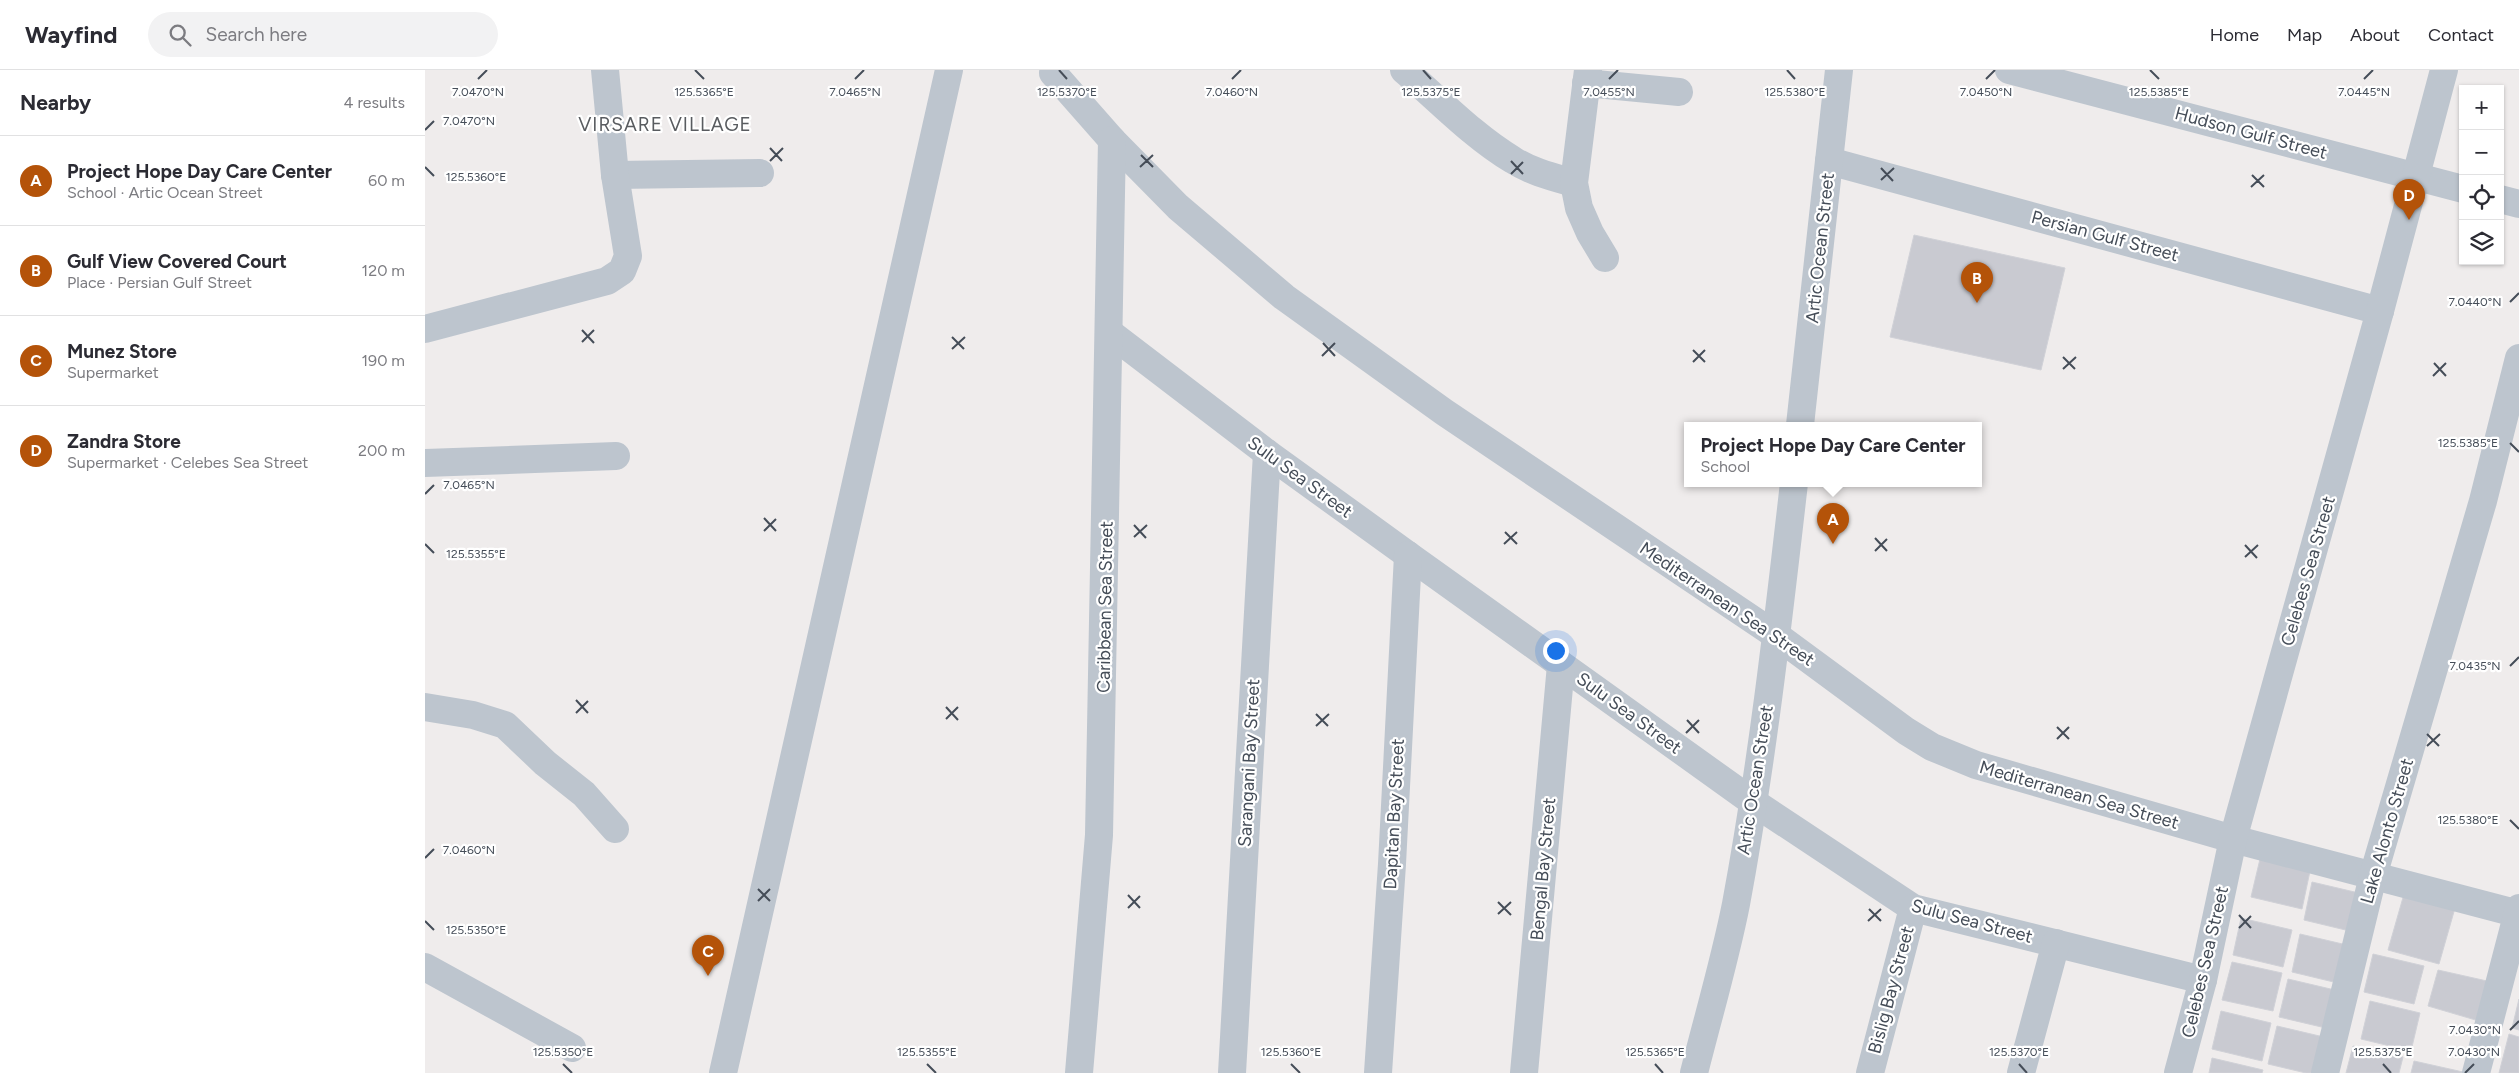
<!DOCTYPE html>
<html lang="en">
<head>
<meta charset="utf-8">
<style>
	:root { --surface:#fff; --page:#f2f2f3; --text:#2b2b33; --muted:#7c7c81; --line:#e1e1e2; --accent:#b45309 }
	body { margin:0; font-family:Figtree,sans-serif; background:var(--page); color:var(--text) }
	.controls { position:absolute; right:15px; top:15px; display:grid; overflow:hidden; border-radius:0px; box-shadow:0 1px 4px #0004 }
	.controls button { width:45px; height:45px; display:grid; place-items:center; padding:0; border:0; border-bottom:1px solid var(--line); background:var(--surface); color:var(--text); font:25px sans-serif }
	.you { position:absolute; left:1130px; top:580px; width:18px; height:18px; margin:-12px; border:4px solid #fff; border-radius:50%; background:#1a73e8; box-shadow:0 0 0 8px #1a73e833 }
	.badge { display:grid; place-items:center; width:32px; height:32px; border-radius:50%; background:var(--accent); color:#fff; font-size:16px; font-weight:700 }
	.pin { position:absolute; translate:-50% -41px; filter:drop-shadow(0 1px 2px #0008) }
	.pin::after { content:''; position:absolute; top:26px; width:18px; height:15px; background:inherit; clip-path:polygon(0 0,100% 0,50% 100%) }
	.popup { position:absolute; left:1259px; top:352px; width:298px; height:65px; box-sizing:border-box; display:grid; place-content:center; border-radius:0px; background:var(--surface); filter:drop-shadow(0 1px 4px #0005); font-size:16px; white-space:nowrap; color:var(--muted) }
	.popup b { font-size:19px; color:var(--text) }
	.popup::after { content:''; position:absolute; left:50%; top:100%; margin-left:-10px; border:10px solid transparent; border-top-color:var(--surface) }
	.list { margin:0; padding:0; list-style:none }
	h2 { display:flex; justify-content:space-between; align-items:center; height:65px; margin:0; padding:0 20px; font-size:21px }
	h2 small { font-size:16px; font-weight:400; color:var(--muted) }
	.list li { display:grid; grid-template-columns:32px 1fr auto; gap:15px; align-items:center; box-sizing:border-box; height:90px; padding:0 20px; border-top:1px solid var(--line) }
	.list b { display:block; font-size:19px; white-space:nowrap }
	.list p { margin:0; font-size:16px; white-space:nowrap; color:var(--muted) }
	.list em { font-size:16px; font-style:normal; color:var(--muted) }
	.icon { flex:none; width:28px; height:28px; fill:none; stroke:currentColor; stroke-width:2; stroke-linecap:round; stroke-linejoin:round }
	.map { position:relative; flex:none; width:2094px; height:1003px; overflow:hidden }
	header { display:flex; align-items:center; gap:30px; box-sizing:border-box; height:70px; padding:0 25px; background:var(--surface); border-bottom:1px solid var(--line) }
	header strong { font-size:24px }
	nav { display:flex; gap:28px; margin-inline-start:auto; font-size:18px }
	.search { width:350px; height:45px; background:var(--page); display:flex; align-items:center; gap:12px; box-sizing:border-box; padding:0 18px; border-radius:28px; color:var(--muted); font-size:19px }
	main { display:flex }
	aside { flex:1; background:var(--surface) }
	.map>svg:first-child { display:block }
	.building { fill:#c9cad1; stroke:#d0d1d7 }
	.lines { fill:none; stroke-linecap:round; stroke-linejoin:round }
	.minor { stroke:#bdc5ce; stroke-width:28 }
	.ticks { fill:none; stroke:#454d58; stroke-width:2 }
	.labels { text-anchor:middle; stroke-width:4.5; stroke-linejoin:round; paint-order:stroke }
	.street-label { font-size:18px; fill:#454d58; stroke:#fff }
	.neighbourhood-label { font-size:19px; letter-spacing:1px; fill:#595c60; stroke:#fff }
	.ticks-label { font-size:12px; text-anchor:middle; fill:#454d58; stroke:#fff; stroke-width:4.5; stroke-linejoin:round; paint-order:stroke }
</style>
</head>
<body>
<header>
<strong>Wayfind</strong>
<div class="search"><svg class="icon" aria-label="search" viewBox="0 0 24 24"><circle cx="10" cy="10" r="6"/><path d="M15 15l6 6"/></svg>Search here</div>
<nav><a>Home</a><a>Map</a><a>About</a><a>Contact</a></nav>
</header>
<main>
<aside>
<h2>Nearby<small>4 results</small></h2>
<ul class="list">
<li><span class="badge">A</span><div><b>Project Hope Day Care Center</b><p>School · Artic Ocean Street</p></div><em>60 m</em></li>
<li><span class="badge">B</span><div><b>Gulf View Covered Court</b><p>Place · Persian Gulf Street</p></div><em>120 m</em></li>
<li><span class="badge">C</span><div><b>Munez Store</b><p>Supermarket</p></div><em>190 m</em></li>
<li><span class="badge">D</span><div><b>Zandra Store</b><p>Supermarket · Celebes Sea Street</p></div><em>200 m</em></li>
</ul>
</aside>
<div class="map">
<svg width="2094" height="1003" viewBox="0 0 2094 1003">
	<rect width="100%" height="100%" fill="#efecec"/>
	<g class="building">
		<path d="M1489 165 1640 198 1616 300 1465 267Z"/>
		<path d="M1835 789 1885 801 1877 839 1826 827Z"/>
		<path d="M1887 812 1938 824 1929 862 1879 850Z"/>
		<path d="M1979 824 2030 838 2014 894 1963 880Z"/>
		<path d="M1816 848 1867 860 1858 897 1808 885Z"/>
		<path d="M1875 864 1926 876 1917 914 1867 902Z"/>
		<path d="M1948 884 1999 896 1989 934 1939 922Z"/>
		<path d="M1807 892 1857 903 1848 941 1797 930Z"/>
		<path d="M2013 900 2062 911 2054 951 2003 936Z"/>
		<path d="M1863 909 1914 921 1905 959 1854 947Z"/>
		<path d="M2094 929V960L2087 958Z"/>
		<path d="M1945 931 1995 943 1986 981 1936 969Z"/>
		<path d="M1796 941 1846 953 1837 991 1787 979Z"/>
		<path d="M1852 956 1903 968 1894 1003H1881L1843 994Z"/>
		<path d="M2084 964 2094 967V1003H2074Z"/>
		<path d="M1928 976 1978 987 1974 1003H1921Z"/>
		<path d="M1787 988 1838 1000 1837 1003H1784Z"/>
		<path d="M1989 991 2038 1002V1003H1986Z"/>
	</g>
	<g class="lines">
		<g class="minor">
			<path d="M979 0C1014 30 1048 66 1088 90 1107 102 1128 107 1149 113"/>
			<path d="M1163 0 1149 113 1154 138 1165 163 1180 188"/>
			<path d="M1584 0 2038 119"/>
			<path d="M628 3 687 70 753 137 859 227 1019 342 1352 566 1481 661 1507 677 1551 695 1808 769 2094 844"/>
			<path d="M1161 13 1254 22"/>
			<path d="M1404 91 1955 241"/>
			<path d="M190 105 335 103"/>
			<path d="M2075 129 2094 134"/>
			<path d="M0 259 182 211 197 201 203 186 190 105 180 0"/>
			<path d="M685 263 842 383 983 485 1328 732 1488 838 1778 910"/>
			<path d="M1375 355 1414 0"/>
			<path d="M0 393 191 386"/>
			<path d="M0 637 48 645 80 655 120 693 159 724 190 759"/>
			<path d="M0 897 147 978"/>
			<path d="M298 1003 524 0"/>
			<path d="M654 1003 674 765 687 70"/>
			<path d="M807 1003 842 383"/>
			<path d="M953 1003 967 794 983 485"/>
			<path d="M1099 1003 1136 595"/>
			<path d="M1269 1003C1283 947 1300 890 1311 834 1337 694 1353 553 1369 413"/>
			<path d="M1445 1003 1488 838"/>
			<path d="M1596 1003 1631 873"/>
			<path d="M1753 1003 1778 910 1808 769 1955 241 2019 0"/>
			<path d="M1900 1003 1948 806 2058 431 2094 288"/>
			<path d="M2051 1003 2094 838"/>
		</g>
	</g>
	<path class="ticks" d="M270 0 279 9M634 0 642 9M998 0 1006 9M1362 0 1370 9M1725 0 1734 9M53 9 62 0M430 9 439 0M807 9 816 0M1184 9 1193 0M1561 9 1570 0M1939 9 1948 0M0 60 9 51M345 78 357 91M716 85 728 97M345 91 358 78M1086 91 1098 104M0 97 9 106M715 97 728 85M1456 98 1468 111M1086 104 1098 92M1827 105 1839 117M1456 110 1469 98M1826 117 1839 105M2085 232 2094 223M157 260 169 273M527 267 539 279M157 272 169 260M898 273 910 286M527 279 540 267M1268 280 1280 292M897 286 910 273M1638 287 1650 299M1268 292 1280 280M2009 293 2021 306M1638 299 1651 287M2008 306 2021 293M2085 373 2094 382M0 424 9 415M339 448 351 461M709 455 721 468M339 461 351 449M1080 462 1092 474M709 467 722 455M1450 468 1462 481M0 474 9 483M1079 474 1092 462M1820 475 1832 488M1450 481 1462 469M1820 487 1833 475M2085 596 2094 587M151 630 163 643M521 637 533 650M151 643 163 631M891 644 903 656M521 649 533 637M1262 650 1274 663M891 656 904 644M1632 657 1644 669M1261 663 1274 650M2002 664 2014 676M1632 669 1644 657M2002 676 2015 664M2085 750 2094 759M0 788 9 779M333 819 345 831M703 825 715 838M333 831 345 819M1073 832 1086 845M703 838 715 826M1444 839 1456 851M1073 844 1086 832M1814 845 1826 858M0 851 9 860M1443 851 1456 839M1814 858 1826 846M2085 960 2094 951M138 994 147 1003M502 994 511 1003M866 994 875 1003M1230 994 1238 1003M1594 994 1602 1003M1958 994 1966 1003M2040 1003 2049 994"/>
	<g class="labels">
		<g class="street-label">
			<text transform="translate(1826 63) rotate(15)" y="6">Hudson Gulf Street</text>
			<text transform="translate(1680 166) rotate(15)" y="6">Persian Gulf Street</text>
			<text transform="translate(1395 178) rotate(-84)" y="6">Artic Ocean Street</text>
			<text transform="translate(875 407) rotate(36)" y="6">Sulu Sea Street</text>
			<text transform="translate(1883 501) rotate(-74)" y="6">Celebes Sea Street</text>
			<text transform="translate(1302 534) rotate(34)" y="6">Mediterranean Sea Street</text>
			<text transform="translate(680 537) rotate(-89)" y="6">Caribbean Sea Street</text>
			<text transform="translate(1204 643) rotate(36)" y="6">Sulu Sea Street</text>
			<text transform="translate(824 693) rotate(-87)" y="6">Sarangani Bay Street</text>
			<text transform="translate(1330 710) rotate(-81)" y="6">Artic Ocean Street</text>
			<text transform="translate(1654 725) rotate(16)" y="6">Mediterranean Sea Street</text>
			<text transform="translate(969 744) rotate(-87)" y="6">Dapitan Bay Street</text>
			<text transform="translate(1962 761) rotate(-74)" y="6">Lake Alonto Street</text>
			<text transform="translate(1118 799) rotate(-85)" y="6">Bengal Bay Street</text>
			<text transform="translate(1547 851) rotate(15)" y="6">Sulu Sea Street</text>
			<text transform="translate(1780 892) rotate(-77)" y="6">Celebes Sea Street</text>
			<text transform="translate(1466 920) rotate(-75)" y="6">Bislig Bay Street</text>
		</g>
		<g class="neighbourhood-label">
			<text x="240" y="61">VIRSARE VILLAGE</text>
		</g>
	</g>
	<g class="ticks-label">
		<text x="53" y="26">7.0470°N</text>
		<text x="430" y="26">7.0465°N</text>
		<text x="807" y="26">7.0460°N</text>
		<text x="1184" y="26">7.0455°N</text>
		<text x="1561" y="26">7.0450°N</text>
		<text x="1939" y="26">7.0445°N</text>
		<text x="1734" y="26">125.5385°E</text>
		<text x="279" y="26">125.5365°E</text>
		<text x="642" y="26">125.5370°E</text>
		<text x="1006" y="26">125.5375°E</text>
		<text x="1370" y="26">125.5380°E</text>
		<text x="44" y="55">7.0470°N</text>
		<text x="51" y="111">125.5360°E</text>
		<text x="2050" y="236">7.0440°N</text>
		<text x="2043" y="377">125.5385°E</text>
		<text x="44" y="419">7.0465°N</text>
		<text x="51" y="488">125.5355°E</text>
		<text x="2050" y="600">7.0435°N</text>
		<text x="2043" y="754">125.5380°E</text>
		<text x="44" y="784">7.0460°N</text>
		<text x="51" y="864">125.5350°E</text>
		<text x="2050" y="964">7.0430°N</text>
		<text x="138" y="986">125.5350°E</text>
		<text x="502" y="986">125.5355°E</text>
		<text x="866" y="986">125.5360°E</text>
		<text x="1230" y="986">125.5365°E</text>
		<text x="1594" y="986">125.5370°E</text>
		<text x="1958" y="986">125.5375°E</text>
		<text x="2049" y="986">7.0430°N</text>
	</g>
</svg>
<div class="controls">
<button>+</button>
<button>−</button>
<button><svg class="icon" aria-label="locate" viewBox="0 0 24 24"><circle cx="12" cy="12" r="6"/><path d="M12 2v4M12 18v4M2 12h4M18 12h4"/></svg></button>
<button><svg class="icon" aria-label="layers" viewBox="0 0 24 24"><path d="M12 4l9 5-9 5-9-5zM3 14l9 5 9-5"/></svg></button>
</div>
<div class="you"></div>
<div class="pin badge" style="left:1408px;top:474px">A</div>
<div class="popup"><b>Project Hope Day Care Center</b>School</div>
<div class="pin badge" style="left:1552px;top:233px">B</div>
<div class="pin badge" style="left:283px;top:906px">C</div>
<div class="pin badge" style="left:1984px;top:150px">D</div>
</div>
</main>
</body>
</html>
